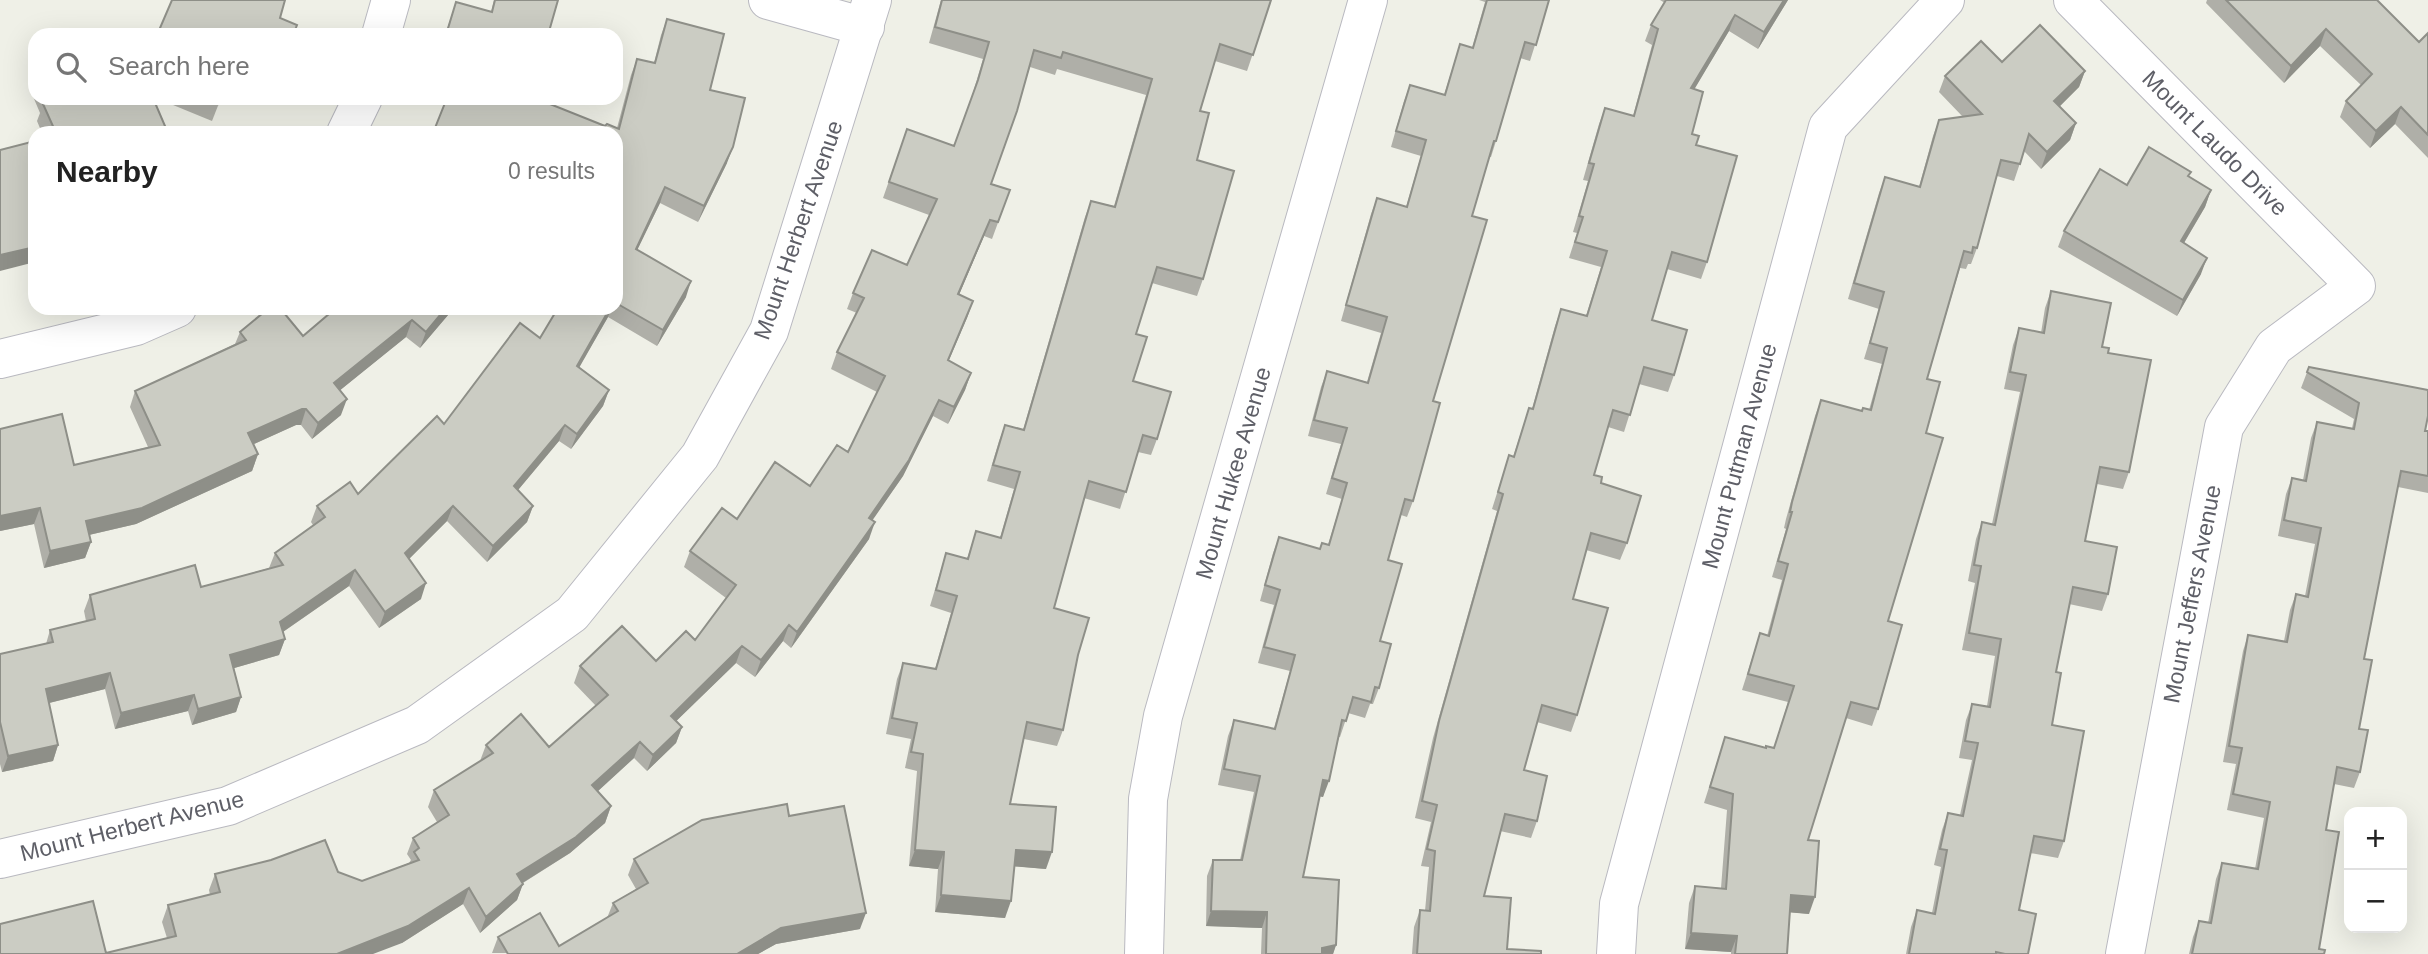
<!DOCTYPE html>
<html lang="en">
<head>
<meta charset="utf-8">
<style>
	:root { --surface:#fff; --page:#f6f6f6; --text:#222; --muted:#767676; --line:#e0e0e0 }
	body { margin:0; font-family:Arial,sans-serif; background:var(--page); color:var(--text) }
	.controls { position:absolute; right:21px; bottom:21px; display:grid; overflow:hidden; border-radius:14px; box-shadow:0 7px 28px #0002 }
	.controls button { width:63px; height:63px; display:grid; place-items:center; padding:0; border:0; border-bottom:2px solid var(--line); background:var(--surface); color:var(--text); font:35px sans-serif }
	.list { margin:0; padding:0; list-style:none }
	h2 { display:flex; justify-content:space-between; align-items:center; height:91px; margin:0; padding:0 28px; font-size:30px }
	h2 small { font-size:23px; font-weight:400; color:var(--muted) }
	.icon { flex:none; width:38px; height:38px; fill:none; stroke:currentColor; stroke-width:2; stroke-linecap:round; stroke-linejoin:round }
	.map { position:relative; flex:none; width:2428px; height:954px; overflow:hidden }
	.search { position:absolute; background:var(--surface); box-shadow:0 7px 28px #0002; left:28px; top:28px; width:595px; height:77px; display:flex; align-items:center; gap:18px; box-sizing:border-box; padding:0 24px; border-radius:21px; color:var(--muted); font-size:26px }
	.panel { position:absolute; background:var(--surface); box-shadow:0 7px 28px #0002; left:28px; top:126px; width:595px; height:189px; border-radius:21px }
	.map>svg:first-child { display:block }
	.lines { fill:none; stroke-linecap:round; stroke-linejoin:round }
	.minor-casing { stroke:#b9b9c0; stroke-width:40 }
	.minor { stroke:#fff; stroke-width:38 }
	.wall { fill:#afafa8 }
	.shaded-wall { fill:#8e8f88 }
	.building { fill:#cbccc3; stroke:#8e8f88; stroke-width:2 }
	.labels { text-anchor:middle; stroke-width:5; stroke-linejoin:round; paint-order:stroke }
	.street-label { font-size:23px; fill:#5e5f67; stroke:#fff }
</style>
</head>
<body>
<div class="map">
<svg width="2428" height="954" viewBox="0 0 2428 954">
	<rect width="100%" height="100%" fill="#eff0e7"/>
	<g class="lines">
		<defs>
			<g id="minor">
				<path d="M768 0 865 27"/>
				<path d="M2073 0 2356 286 2274 347 2224 427 2125 954"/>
				<path d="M381 35 391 0"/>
				<path d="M346 133 363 98"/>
				<path d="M0 359 136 326 177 308"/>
				<path d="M0 859 228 806 417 725 572 614 700 456 769 331 872 0"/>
				<path d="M1144 954 1148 799 1163 716 1368 0"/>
				<path d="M1616 954 1619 904 1828 127 1945 0"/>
			</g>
		</defs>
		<use href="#minor" class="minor-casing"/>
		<use href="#minor" class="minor"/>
	</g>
	<g class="wall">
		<path d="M494 0H558L548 35H445L456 2 491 12Z"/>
		<path d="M941 0H1271L1247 71 1215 61 1200 111 1197 160 1203 279 1197 296 1152 283 1136 334 1133 381 1157 439 1151 455 1138 452 1120 509 1084 498 1054 608 1078 655 1063 730 1057 746 1024 739 1010 804 1046 869 1014 866 1005 918 935 912 938 869 909 866 917 771 905 768 911 739 886 734 897 679 903 663 935 669 951 613 930 606 946 553 967 559 976 531 1000 538 1014 489 987 481 999 441 1005 425 1023 430 1085 217 1091 201 1114 206 1146 95 1057 69 1055 75 1030 67 991 184 1010 190 992 239 984 236 959 295 973 301 948 360 971 373 965 390 948 424 933 416 903 476 872 520 869 539 791 648 783 641 755 677 736 663 676 721 682 727 676 743 647 771 634 758 598 791 611 806 605 823 570 853 523 883 517 900 480 933 463 904 402 943 167 938 162 922 168 905 210 895 209 890 215 874 338 872 362 881 409 863 411 860 407 854 413 838 437 822 428 807 434 790 480 761 486 745 549 747 596 706 574 683 580 666 656 661 695 640 726 598 684 567 690 551 737 519 810 486 848 452 877 392 831 369 837 352 857 313 847 309 853 293 907 265 929 215 883 198 907 129 954 146 972 96 983 59 929 43Z"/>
		<path d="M1479 0H1549L1530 61 1520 58 1496 141 1491 157H1489L1472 216 1413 501 1407 517 1401 515 1388 560 1380 641 1379 688 1373 704H1370L1365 718 1348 713 1340 737H1339L1323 797 1320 796 1303 877 1336 945 1333 954H1261L1262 928 1206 926 1207 876 1213 860H1240L1254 792 1218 785 1228 736 1234 720 1274 728 1290 671 1258 663 1274 605 1260 601 1273 553 1279 537 1319 549 1328 545 1342 499 1326 494 1341 444 1308 436 1321 387 1327 371 1367 382 1381 333 1341 321 1371 214 1377 198 1406 207 1421 156 1391 147 1404 101 1410 85 1444 95 1460 44 1472 48 1485 2Z"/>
		<path d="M1660 0H1788L1758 49 1729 31 1694 89 1692 134 1696 145 1707 262 1701 279 1667 269 1652 320 1674 375 1668 392 1639 384 1624 432 1608 427 1594 475 1601 483 1627 543 1620 560 1586 550 1573 599 1577 715 1571 732 1537 722 1524 770 1537 821 1531 838 1500 831 1484 896 1507 949 1541 954H1412L1414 927 1420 910 1425 911 1429 867 1421 866 1431 822 1415 818 1433 738 1497 511 1492 509 1509 455 1513 457 1529 408 1532 409 1555 326 1561 309 1586 316 1601 267 1569 258 1577 233 1573 232 1588 181 1583 180 1599 124 1605 108 1633 116 1652 45 1645 41 1651 25 1665 3Z"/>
		<path d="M2207 0H2377L2419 42 2428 33V158L2395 124 2370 148 2340 117 2346 101 2361 85 2320 46 2284 83 2206 3Z"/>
		<path d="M667 19 710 90 727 163 698 222 660 203 637 250 686 297 657 346 608 317 579 367 609 390 603 406 571 449 559 441 518 490 533 506 527 522 487 562 447 521 409 559 421 599 379 628 349 586 283 632 285 639 279 655 234 668 241 697 236 712 192 725 188 711 115 729 105 689 49 703 58 745 53 761 2 772 0 764V654L46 644 50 630 86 621 84 611 90 595 201 587 269 568 275 553 313 525 311 522 317 506 358 494 444 424 540 338 558 308H616V133L605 126 617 128 631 75 637 59 654 63 661 35Z"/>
		<path d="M2002 62 2085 71 2079 87 2059 107 2076 123 2070 140 2041 169 2024 151 2014 181 1997 176 1977 248 1971 264H1968L1966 269 1960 268 1927 379 1926 433 1888 621 1878 709 1872 726 1846 718 1808 840 1809 914 1790 912 1787 954H1731V952L1685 949 1689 903 1695 886 1721 888 1727 810 1704 803 1725 737 1766 748H1774L1788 702 1742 690 1760 633 1767 636 1782 580 1772 577 1786 529 1784 528 1786 519 1815 416 1821 400 1862 411 1869 410 1882 364 1864 359 1879 309 1848 299 1879 193 1885 177 1919 187 1933 136 1939 120 1963 117 1939 92 1945 76Z"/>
		<path d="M35 84V98H153L168 133H42L37 121 40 113 32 94Z"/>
		<path d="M156 98H221L212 121Z"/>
		<path d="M2189 177 2211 190 2205 207 2184 243 2201 274 2177 316 2058 247 2064 231 2127 185Z"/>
		<path d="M2051 291 2108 353 2129 472 2123 489 2097 484 2085 541 2108 594 2102 611 2069 604 2056 672 2052 725 2064 841 2058 858 2030 853 2019 910 2028 954H1906L1911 927 1917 910 1932 913 1941 867 1934 865 1942 830 1948 813 1960 815 1972 760 1959 758 1966 720 1972 704 1987 706 1995 656 1962 650 1975 583 1968 581 1976 539 1982 522 1992 524 2020 392 2004 389 2013 345 2019 328 2041 333 2045 308Z"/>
		<path d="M454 308 420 348 406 337 340 390 341 415 312 439 301 425H296L254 444 258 454 252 471 136 524 89 535 91 542 85 558 44 568 34 524 0 531 74 465 148 447 130 407 135 391 235 344 240 332 303 336Z"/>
		<path d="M2309 367 2428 431V493L2398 487 2364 659 2359 729 2360 772 2354 788 2334 784 2326 830 2319 949 2324 954H2189L2193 937 2199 921 2208 923 2216 879 2222 863 2255 869 2264 818 2227 810 2236 764 2223 762 2243 651 2248 635 2284 641 2290 610 2296 594 2305 596 2315 544 2278 536 2286 494 2292 478 2303 480 2311 438 2317 422 2352 428 2354 419 2301 388Z"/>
		<path d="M789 816 860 929 776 944 758 954 492 953 498 937 559 946 607 918 613 903 636 889 628 875 634 859Z"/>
	</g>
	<g class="shaded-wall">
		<path d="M1784 0H1788L1758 49 1764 32Z"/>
		<path d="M1735 15 1729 31 1685 105 1691 88Z"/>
		<path d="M2326 29 2320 46 2284 83 2291 66Z"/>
		<path d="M2085 71 2079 87 2048 118 2054 101Z"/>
		<path d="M2401 107 2395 124 2370 148 2376 131Z"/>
		<path d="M2076 123 2070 140 2041 169 2047 152Z"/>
		<path d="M733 147 727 163 698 222 704 206Z"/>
		<path d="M665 187 660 203 630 265 636 249Z"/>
		<path d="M2211 190 2205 207 2175 258 2181 241Z"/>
		<path d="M990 220 984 236 952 311 958 294Z"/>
		<path d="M35 247V262L0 271V255Z"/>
		<path d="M2207 258 2201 274 2177 316 2183 300Z"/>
		<path d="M691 281 686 297 657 346 663 330Z"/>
		<path d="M973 301 967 318 942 376 948 360Z"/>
		<path d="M446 308H454L420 348 426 332Z"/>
		<path d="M610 308H611L608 317 571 382 577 366Z"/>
		<path d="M412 320 406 337 328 400 334 383Z"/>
		<path d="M971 373 965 390 948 424 954 407Z"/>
		<path d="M609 390 603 406 571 449 577 434Z"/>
		<path d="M347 399 341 415 312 439 318 423Z"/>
		<path d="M939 400 933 416 903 476 863 534 869 518Z"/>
		<path d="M302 409H306L301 425H296L243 449 248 433Z"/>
		<path d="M565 425 559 441 508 502 514 486Z"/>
		<path d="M258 454 252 471 136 524 80 537 86 521Z"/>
		<path d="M453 506 447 521 399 569 405 553Z"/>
		<path d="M533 506 527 522 487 562 493 546Z"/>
		<path d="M40 508 34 524 0 531V516Z"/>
		<path d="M875 522 869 539 791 648 797 632Z"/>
		<path d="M91 542 85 558 44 568 50 551Z"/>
		<path d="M355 570 349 586 274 638 280 622Z"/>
		<path d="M426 583 421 599 379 628 385 612Z"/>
		<path d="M789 625 783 641 755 677 761 660Z"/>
		<path d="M285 639 279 655 224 671 230 655Z"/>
		<path d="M742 646 736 663 665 732 671 716Z"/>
		<path d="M110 673 105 689 41 705 46 689Z"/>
		<path d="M194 695 188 711 115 729 121 713Z"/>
		<path d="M241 697 236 712 192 725 198 709Z"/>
		<path d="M682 727 676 743 647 771 653 755Z"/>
		<path d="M640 742 634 758 586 802 592 785Z"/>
		<path d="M58 745 53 761 2 772 8 756Z"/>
		<path d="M1323 780 1329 781 1323 797 1318 796Z"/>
		<path d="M611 806 605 823 570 853 511 890 517 874Z"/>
		<path d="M915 850 944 852 938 869 909 866Z"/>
		<path d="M1016 850 1052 852 1046 869 1010 866Z"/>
		<path d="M523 884 517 900 480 933 486 917Z"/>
		<path d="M469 888 463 904 402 943 373 954H337Z"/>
		<path d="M941 895 1011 901 1005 918 935 912Z"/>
		<path d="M1791 895 1815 897 1809 914 1785 912Z"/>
		<path d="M1211 911 1267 912 1262 928 1206 926Z"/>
		<path d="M866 913 860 929 776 944 758 954H737L781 928Z"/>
		<path d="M1691 933 1737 936 1731 952 1685 949Z"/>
		<path d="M1336 945 1333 954H1319L1322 948Z"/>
	</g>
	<g class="building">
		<path d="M172 0H285L280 18 297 25 293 35H157Z"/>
		<path d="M495 0H558L548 35H446L456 2 492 12Z"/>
		<path d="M942 0H1271L1253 55 1220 44 1200 111 1209 113 1197 160 1234 171 1203 279 1157 267 1136 334 1147 337 1133 381 1171 392 1157 439 1143 435 1126 492 1089 481 1054 608 1089 618 1078 655 1063 730 1027 722 1010 804 1056 807 1052 852 1016 850 1011 901 941 895 944 852 915 850 923 754 911 752 917 723 892 718 903 663 936 669 957 596 936 590 946 553 968 559 976 531 1001 538 1020 472 993 465 1005 425 1024 430 1091 201 1115 207 1152 79 1063 52 1061 58 1034 50 1017 111 991 184 1010 190 998 222 990 220 958 294 973 301 948 360 971 373 954 407 939 400 909 460 869 518 875 522 797 632 789 625 761 660 742 646 671 716 682 727 653 755 640 742 592 785 611 806 576 837 517 874 523 884 486 917 469 888 408 926 337 954H0V924L93 901 106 953 176 936 168 905 220 892 215 874 271 860 325 840 338 872 362 881 419 860 414 852 419 848 413 838 449 815 434 790 493 753 486 745 521 714 549 747 608 695 580 666 622 626 656 661 686 631 695 640 736 585 690 551 722 508 737 519 775 462 810 486 837 445 848 452 885 376 837 352 864 298 853 293 872 250 907 265 937 199 889 182 907 129 954 146 978 80 989 42 935 27Z"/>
		<path d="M1487 0H1549L1536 45 1525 42 1496 141H1494L1472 216 1487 220 1433 401 1440 403 1413 501 1405 499 1388 560 1402 564 1380 641 1391 644 1379 688 1375 687 1371 702 1353 697 1346 721 1342 720 1329 781 1323 780 1303 877 1339 880 1336 945 1322 948V954H1266L1267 912 1211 911 1213 860H1242L1260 776 1224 769 1234 720 1275 729 1295 655 1264 647 1280 590 1265 585 1279 537 1320 549 1322 543 1329 545 1347 483 1332 478 1347 428 1314 420 1327 371 1368 383 1387 317 1346 305 1377 198 1407 207 1426 140 1396 131 1410 85 1445 95 1460 44 1473 48Z"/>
		<path d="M1666 0H1784L1764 32 1735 15 1691 88 1703 92 1692 134 1699 136 1696 145 1737 156 1707 262 1672 252 1652 320 1687 330 1674 375 1644 367 1630 415 1613 410 1594 475 1602 477 1601 483 1641 496 1627 543 1591 533 1573 599 1608 608 1577 715 1542 705 1524 770 1547 776 1537 821 1505 814 1484 896 1511 898 1507 949 1541 951V954H1417L1420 910 1430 911 1435 851 1427 849 1437 805 1422 801 1439 721 1503 494 1498 492 1509 455 1514 457 1529 408 1533 409 1561 309 1587 316 1607 251 1575 242 1583 217 1579 216 1594 164 1589 163 1605 108 1634 116 1658 29 1651 25Z"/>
		<path d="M2226 0H2377L2419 42 2428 33V135L2401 107 2376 131 2346 101 2372 74 2326 29 2291 66Z"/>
		<path d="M667 19 724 34 710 90 745 98 733 147 704 206 665 187 636 249 691 281 663 330 616 303V133H433L447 98H535L605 126 607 124 619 129 637 59 655 63Z"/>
		<path d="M2040 25 2085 71 2054 101 2076 123 2047 152 2029 134 2020 164 2001 160 1977 248 1973 247 1972 253 1964 251 1927 379 1940 382 1926 433 1943 438 1888 621 1902 625 1878 709 1851 702 1808 840 1819 841 1815 897 1791 895 1787 954H1735L1737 936 1691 933 1695 886 1726 889 1733 794 1710 787 1725 737 1766 748V746L1774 748 1794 686 1748 674 1760 633 1769 636 1788 564 1778 561 1792 512H1790L1792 502 1821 400 1862 411 1863 408 1871 410 1887 348 1870 343 1884 292 1854 283 1885 177 1920 187 1939 120 1982 114 1945 76 1981 41 2002 62Z"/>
		<path d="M47 98H153L168 133H56L43 104 48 102Z"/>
		<path d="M203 98H220L218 104Z"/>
		<path d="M35 141V247L0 255V150Z"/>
		<path d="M2149 147 2191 172 2188 176 2211 190 2181 241 2207 258 2183 300 2064 231 2100 169 2127 185Z"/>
		<path d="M2051 291 2111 303 2102 347 2109 348 2108 353 2151 360 2129 472 2100 467 2085 541 2117 547 2108 594 2073 587 2056 672 2061 673 2052 725 2084 731 2064 841 2034 836 2019 910 2036 914 2028 954H2005L1996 952V954H1909L1917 910 1935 914 1947 850 1940 849 1948 813 1963 816 1978 743 1965 741 1972 704 1990 707 2001 639 1969 633 1981 566 1974 565 1982 522 1995 525 2026 375 2010 372 2019 328 2044 333Z"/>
		<path d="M269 308H280L303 336 336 308H446L426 332 412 320 334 383 347 399 318 423 306 409H302L248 433 258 454 142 508 86 521 91 542 50 551 40 508 0 516V429L62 414 74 465 160 445 135 391 246 340 240 332Z"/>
		<path d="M558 308H610L577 366 609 390 577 434 565 425 514 486 533 506 493 546 453 506 405 553 426 583 385 612 355 570 280 622 285 639 230 655 241 697 198 709 194 695 121 713 110 673 46 689 58 745 8 756 0 722V654L53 642 50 630 95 619 90 595 195 565 201 587 283 565 275 553 325 517 317 506 350 482 358 494 437 416 444 424 520 323 540 338Z"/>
		<path d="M2309 367 2428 390V416L2425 431H2428V476L2401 471 2364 659 2372 660 2359 729 2368 730 2360 772 2337 767 2326 830 2339 832 2319 949 2325 950 2324 954H2192L2199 921 2211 923 2222 863 2258 869 2270 802 2233 794 2242 748 2229 746 2248 635 2287 642 2296 594 2308 597 2321 528 2284 520 2292 478 2306 481 2317 422 2354 429 2359 403 2307 372Z"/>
		<path d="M787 804 789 816 844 806 866 913 781 928 737 954H508L498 937 540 913 559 946 618 911 613 903 648 883 634 859 702 820Z"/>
	</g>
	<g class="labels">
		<g class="street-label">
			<text transform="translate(2215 143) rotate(45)" y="8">Mount Laudo Drive</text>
			<text transform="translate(798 230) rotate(-71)" y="8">Mount Herbert Avenue</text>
			<text transform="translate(1739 456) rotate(-75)" y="8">Mount Putman Avenue</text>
			<text transform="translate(1233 473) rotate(-74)" y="8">Mount Hukee Avenue</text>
			<text transform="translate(2192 594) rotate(-79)" y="8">Mount Jeffers Avenue</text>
			<text transform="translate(132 826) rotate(-14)" y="8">Mount Herbert Avenue</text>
		</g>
	</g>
</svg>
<div class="controls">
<button>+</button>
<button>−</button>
</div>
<div class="search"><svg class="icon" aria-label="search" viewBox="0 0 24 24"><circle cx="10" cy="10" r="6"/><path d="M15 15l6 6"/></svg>Search here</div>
<section class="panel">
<h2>Nearby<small>0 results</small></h2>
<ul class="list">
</ul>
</section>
</div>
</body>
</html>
